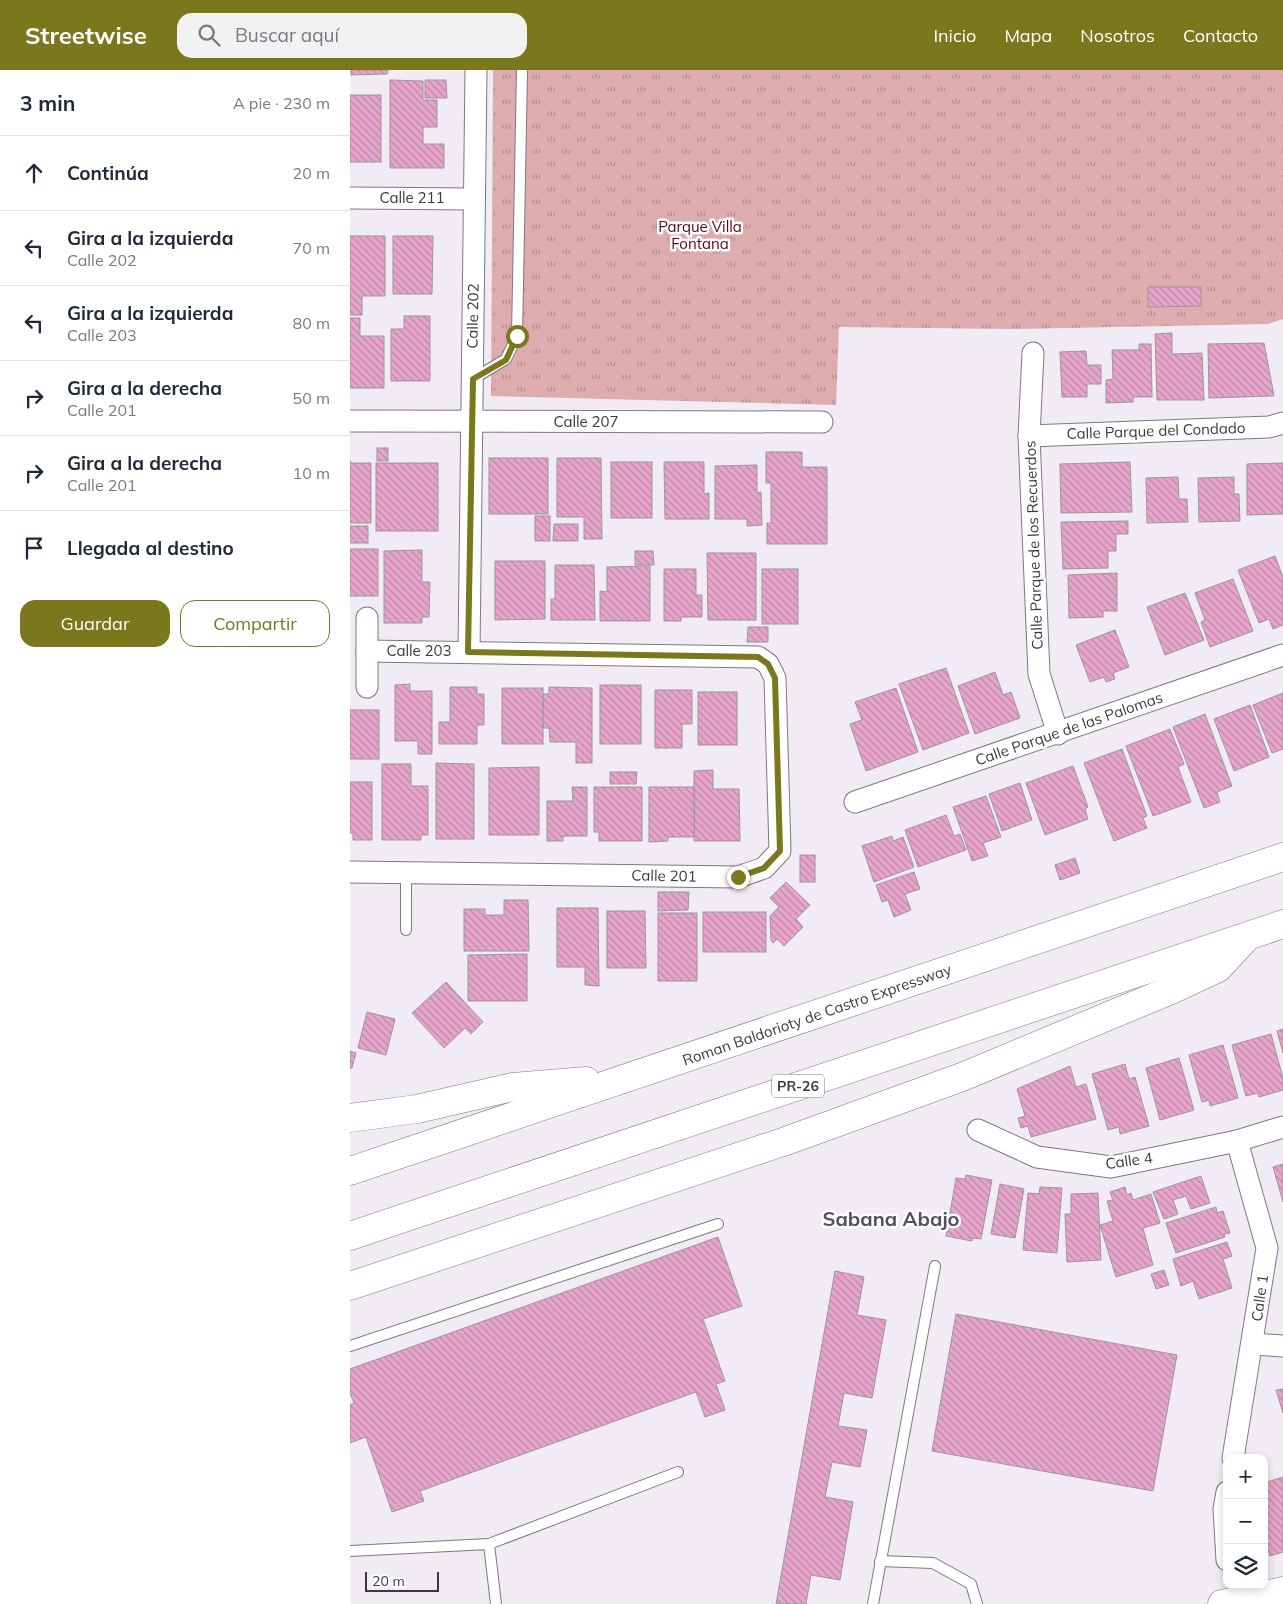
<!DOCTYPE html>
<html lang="es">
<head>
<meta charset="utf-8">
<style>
	:root { --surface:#fff; --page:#f2f2f3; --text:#1f2937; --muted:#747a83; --line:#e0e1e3; --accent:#7a771c }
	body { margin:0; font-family:Mulish,sans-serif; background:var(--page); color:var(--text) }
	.controls { position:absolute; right:15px; bottom:15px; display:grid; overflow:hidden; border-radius:10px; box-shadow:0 2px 8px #0003 }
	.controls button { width:45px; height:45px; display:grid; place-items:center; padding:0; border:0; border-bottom:1px solid var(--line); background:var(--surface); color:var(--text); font:25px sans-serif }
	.scale { position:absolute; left:15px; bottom:12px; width:74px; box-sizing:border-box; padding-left:5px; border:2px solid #3b393d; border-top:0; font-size:14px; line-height:18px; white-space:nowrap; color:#3b393d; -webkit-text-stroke:4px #fff; paint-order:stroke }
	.stop { position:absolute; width:15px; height:15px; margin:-11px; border:4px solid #7a771c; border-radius:50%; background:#fff }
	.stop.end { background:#7a771c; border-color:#fff; box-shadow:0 1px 5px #0008 }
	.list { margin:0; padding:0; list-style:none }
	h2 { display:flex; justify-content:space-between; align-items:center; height:65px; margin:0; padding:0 20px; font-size:21px }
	h2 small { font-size:16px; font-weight:400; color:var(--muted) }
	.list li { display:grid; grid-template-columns:32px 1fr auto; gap:15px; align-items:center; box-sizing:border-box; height:75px; padding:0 20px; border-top:1px solid var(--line) }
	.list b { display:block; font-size:19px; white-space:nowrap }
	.list p { margin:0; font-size:16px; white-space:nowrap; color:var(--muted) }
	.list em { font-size:16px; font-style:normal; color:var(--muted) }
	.actions { display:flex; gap:10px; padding:15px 20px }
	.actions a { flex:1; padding:11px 0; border:1px solid var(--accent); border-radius:15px; text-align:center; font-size:18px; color:var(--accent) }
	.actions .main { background:var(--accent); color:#fff }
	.icon { flex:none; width:28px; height:28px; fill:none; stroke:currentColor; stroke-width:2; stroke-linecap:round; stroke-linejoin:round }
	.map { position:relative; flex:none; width:933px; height:1534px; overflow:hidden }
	header { display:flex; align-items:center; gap:30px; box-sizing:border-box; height:70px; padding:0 25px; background:var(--accent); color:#fff }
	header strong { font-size:24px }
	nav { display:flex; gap:28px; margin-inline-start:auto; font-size:18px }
	.search { width:350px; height:45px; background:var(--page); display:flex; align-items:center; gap:12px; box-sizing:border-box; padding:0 18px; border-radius:15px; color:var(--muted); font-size:19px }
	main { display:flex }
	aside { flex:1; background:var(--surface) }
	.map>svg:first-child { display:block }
	.park { fill:url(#park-tufts) }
	.building { fill:url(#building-back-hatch); stroke:#9f959a }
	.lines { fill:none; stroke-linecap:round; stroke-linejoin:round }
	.lane-casing { stroke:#7d7880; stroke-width:12 }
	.street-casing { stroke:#7d7880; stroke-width:23 }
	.secondary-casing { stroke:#7d7880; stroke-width:29 }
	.highway-casing { stroke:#7d7880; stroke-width:29 }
	.lane { stroke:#fff; stroke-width:10 }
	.street { stroke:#fff; stroke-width:21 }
	.secondary { stroke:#fff; stroke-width:28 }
	.highway { stroke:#fff; stroke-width:28 }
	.route { stroke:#7a771c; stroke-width:6 }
	.labels { text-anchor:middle; stroke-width:5; stroke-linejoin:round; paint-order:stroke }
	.shield { fill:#fff; stroke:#767477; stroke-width:1 }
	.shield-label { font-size:14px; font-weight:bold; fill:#3b393d }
	.street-label { font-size:15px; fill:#3b393d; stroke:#fff }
	.park-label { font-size:15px; fill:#5c001a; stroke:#fff }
	.district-label { font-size:20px; font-weight:bold; fill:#565159; stroke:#fff }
</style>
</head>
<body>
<header>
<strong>Streetwise</strong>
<div class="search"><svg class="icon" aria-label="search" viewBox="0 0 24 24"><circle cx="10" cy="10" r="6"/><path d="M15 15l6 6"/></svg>Buscar aquí</div>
<nav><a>Inicio</a><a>Mapa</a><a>Nosotros</a><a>Contacto</a></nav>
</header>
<main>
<aside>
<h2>3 min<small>A pie · 230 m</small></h2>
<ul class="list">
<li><svg class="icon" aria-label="ahead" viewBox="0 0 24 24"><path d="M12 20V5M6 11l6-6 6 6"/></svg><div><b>Continúa</b></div><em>20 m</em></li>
<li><svg class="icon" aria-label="left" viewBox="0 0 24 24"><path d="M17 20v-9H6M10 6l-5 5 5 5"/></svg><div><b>Gira a la izquierda</b><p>Calle 202</p></div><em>70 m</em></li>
<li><svg class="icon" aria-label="left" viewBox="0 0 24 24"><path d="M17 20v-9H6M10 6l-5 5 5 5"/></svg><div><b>Gira a la izquierda</b><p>Calle 203</p></div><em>80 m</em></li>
<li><svg class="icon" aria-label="right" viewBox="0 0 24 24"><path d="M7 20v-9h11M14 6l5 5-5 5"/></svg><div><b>Gira a la derecha</b><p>Calle 201</p></div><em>50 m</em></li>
<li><svg class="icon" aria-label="right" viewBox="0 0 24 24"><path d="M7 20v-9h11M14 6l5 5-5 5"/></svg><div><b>Gira a la derecha</b><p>Calle 201</p></div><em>10 m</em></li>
<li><svg class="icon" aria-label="arrive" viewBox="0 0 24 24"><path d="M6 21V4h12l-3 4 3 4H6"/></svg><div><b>Llegada al destino</b></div></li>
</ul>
<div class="actions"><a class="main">Guardar</a><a>Compartir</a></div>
</aside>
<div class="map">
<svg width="933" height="1534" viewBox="0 0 933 1534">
	<defs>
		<pattern id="park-tufts" width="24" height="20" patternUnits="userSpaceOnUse" patternTransform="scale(1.25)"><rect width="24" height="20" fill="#deacaf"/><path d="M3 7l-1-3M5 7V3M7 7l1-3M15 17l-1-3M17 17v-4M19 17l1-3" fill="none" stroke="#b58d90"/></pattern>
		<pattern id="building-back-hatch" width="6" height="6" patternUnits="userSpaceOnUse" patternTransform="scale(1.25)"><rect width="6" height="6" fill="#e7a5cb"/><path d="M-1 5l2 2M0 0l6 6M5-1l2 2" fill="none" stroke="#bc87a6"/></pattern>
	</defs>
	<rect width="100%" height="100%" fill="#f1ebf4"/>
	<path class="park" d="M143 0H933V249L918 254 660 259 489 257 486 335 141 326Z"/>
	<g class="building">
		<path d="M1 0H38L37 4 1 5Z"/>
		<path d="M40 10 73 11V30H87V57H73V74H94V98H40Z"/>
		<path d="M75 10H96L97 28H75Z"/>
		<rect x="0" y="25" width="31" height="67"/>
		<path d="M0 166H35V226H12V245H0Z"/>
		<path d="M43 166H83L82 224H43Z"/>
		<path d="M798 217H851V236L798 237Z"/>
		<path d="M54 246H80V311H41V259H54Z"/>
		<path d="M0 248H10V266H34V318H0Z"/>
		<path d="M822 263V284L852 283 854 330H807L805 264Z"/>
		<path d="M914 273 924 326 859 328 858 274Z"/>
		<path d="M789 274H801L802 327H783V332L756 333V310L763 309 762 280H789Z"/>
		<path d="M736 281 737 295H751V314H737V327H712L710 282Z"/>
		<rect x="27" y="378" width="11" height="13"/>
		<path d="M416 382H452V397H477V474H417V453H421V413H416Z"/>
		<rect x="139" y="388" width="59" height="56"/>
		<path d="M207 388H251L252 469H234V447H207Z"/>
		<path d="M0 390V393H21V453H0Z"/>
		<rect x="261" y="392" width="41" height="56"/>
		<path d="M314 392H354V424L359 423V449H315Z"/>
		<path d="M780 392 782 442 711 443 710 394Z"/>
		<rect x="26" y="393" width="62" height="68"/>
		<path d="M933 393V444L897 445V394Z"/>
		<path d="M407 395V423L411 422 412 455 397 456V449H365V396Z"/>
		<path d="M828 407 829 429H837L838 452 797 453 796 408Z"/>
		<path d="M884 407V424H889L890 451 849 452 848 408Z"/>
		<rect x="185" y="446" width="15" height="25"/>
		<path d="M778 451V464H766V481H758V498L713 499 711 452Z"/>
		<path d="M204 454H228V471H203Z"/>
		<rect x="0" y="456" width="18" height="17"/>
		<rect x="0" y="479" width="28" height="47"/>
		<path d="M72 480V512H80L79 547H72V553H34V481Z"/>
		<path d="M285 481H303L304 495H285Z"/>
		<path d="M357 483H406V550H358Z"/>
		<path d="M925 486 933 507V555L923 559 919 549 909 553 888 500Z"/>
		<path d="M145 491H195V549L145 550Z"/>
		<path d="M205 495H244L245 550H201V529H205Z"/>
		<path d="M300 496V551H250V521L257 522V497Z"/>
		<path d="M314 499H346V525H352V547H331V551H314Z"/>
		<rect x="412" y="499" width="36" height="55"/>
		<path d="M767 503V541H753V547L719 548 718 505Z"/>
		<path d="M883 509 903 561 860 577 851 552 855 550 845 523Z"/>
		<path d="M835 523 854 570 815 585 797 537Z"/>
		<path d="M398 557H418V572H397Z"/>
		<path d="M765 560 779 597 763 603 765 609 756 612 754 607 740 612 726 575Z"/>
		<path d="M596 598 619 663 573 680 549 614Z"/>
		<path d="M645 602 653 625 661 622 670 648 625 664 608 616Z"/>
		<path d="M60 614V621H82V684H68V671H45V615Z"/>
		<rect x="250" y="615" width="41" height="59"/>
		<path d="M100 617H127V624H134V655H127V674H89V652H100Z"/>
		<path d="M199 617 242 618V693H226V672H200L199 658H193V624H199Z"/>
		<rect x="152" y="618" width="41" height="56"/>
		<path d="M546 618 568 682 516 701 500 654 512 650 505 632Z"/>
		<path d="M305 620H342V654H332V678H305Z"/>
		<rect x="348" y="622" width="39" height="53"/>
		<path d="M933 623V679L922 683 903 635Z"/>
		<path d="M900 635 919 687 884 701 864 649Z"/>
		<rect x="0" y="640" width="29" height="49"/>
		<path d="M855 644 882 716 867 722 870 732 854 738 823 657Z"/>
		<path d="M820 659 834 694 828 697 841 732 803 746 776 676Z"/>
		<path d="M772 679 797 746 793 748 797 758 764 771 734 693Z"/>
		<path d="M86 693 124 694V769H86Z"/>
		<path d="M32 694H61V716H78V765H71V770H32Z"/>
		<path d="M723 696 738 737 735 739 738 749 695 765 676 713Z"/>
		<path d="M189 697V765H139V698Z"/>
		<path d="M363 700V719H389L390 771H344V701Z"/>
		<path d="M260 702H287L286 714H260Z"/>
		<path d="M0 712H22V770H3V763H0Z"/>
		<path d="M670 713 682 750 652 761 639 724Z"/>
		<path d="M222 717H237V766H213V771H197V731H223Z"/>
		<path d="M244 717H292V771H249V762H244Z"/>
		<path d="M299 717H344V767H318V771L299 772Z"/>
		<path d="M636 726 651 767 633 773 638 786 622 791 603 737Z"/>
		<path d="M596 745 604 766 610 764 616 780 568 797 555 760Z"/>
		<path d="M542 766 543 771 553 767 564 797 524 812 512 776Z"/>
		<rect x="450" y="785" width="15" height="27"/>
		<path d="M725 788 730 803 710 810 705 795Z"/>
		<path d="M564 802 570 819 555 824 561 840 544 847 538 830 532 832 526 815Z"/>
		<path d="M436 812 460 835 446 849 453 857 434 876 427 869 423 873 421 870 420 846 429 837 420 828Z"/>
		<path d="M308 822H339L338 840 308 841Z"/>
		<path d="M154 830H178L179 881H114V839H135V845H154Z"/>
		<path d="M207 838H248L249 916 235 915V897H207Z"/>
		<path d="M257 841H295L296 898H257Z"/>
		<rect x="353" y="842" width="63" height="40"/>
		<rect x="308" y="843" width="39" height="68"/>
		<path d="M177 884V931H118V885Z"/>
		<path d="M96 912 133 952 121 964 115 958 94 978 62 943Z"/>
		<path d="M17 942 45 949 36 985 8 978Z"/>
		<path d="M933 959V983L927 961Z"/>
		<path d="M921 964 933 1008V1020L909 1027 908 1023 896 1026 882 975Z"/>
		<path d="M873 975 888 1028 860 1036 859 1030 852 1032 839 985Z"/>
		<path d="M0 981 6 983 2 998H0Z"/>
		<path d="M829 988 844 1040 810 1050 796 998Z"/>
		<path d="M775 994 779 1009 785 1007 799 1056 770 1064 769 1057 758 1060 742 1004Z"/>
		<path d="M720 996 726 1017 736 1014 746 1049 681 1067 678 1056 671 1058 668 1048 675 1046 667 1019Z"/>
		<path d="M933 1094V1132L923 1097Z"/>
		<path d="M616 1105 642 1110 631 1169 622 1168V1171L596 1166 606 1108 615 1109Z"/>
		<path d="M851 1106 860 1133 841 1139 836 1126 823 1130 828 1144 814 1149 803 1122Z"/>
		<path d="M650 1114 674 1119 665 1168 641 1164Z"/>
		<path d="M690 1117 712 1118 707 1183 673 1180 678 1123 689 1124Z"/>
		<path d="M775 1117 777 1125 781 1123 783 1130 801 1124 810 1153 793 1158 803 1195 766 1207 750 1155 763 1151 757 1131 763 1130 760 1122Z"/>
		<path d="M748 1123 751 1190 717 1192 715 1144H721V1124Z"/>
		<path d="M866 1137 867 1143 873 1141 880 1163 874 1164 875 1167 826 1183 816 1153Z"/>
		<path d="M368 1167 392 1236 353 1249 375 1311 366 1314 375 1340 355 1347 346 1322 70 1421 74 1431 42 1442 16 1367 0 1373V1335L4 1333 0 1323V1299Z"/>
		<path d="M877 1172 882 1186 873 1189 882 1218 849 1229 843 1211 831 1216 823 1189Z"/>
		<path d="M814 1200 819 1215 806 1219 801 1204Z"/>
		<path d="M485 1201 514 1207 507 1245 536 1250 522 1328 494 1323 488 1356 517 1360 510 1397 482 1392 475 1427 503 1432 490 1510 461 1505 456 1534H426Z"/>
		<path d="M606 1244 827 1285 803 1421 582 1381Z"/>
		<path d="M933 1319V1343L926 1320Z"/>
		<path d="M933 1407V1482L920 1486 914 1466V1413Z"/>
	</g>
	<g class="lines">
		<defs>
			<g id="lane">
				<path d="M123 309 156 289 167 266 172 0"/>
				<path d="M56 802V860"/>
				<path d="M0 1276 368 1154"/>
				<path d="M139 1474 328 1402"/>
				<path d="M0 1481 139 1474 146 1534"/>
				<path d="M530 1491 583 1493 621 1514 627 1534"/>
				<path d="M523 1534 585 1196"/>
			</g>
			<g id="street">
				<path d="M0 128 124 129"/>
				<path d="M683 283 679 366 689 604 708 664"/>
				<path d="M0 351 472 352"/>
				<path d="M679 366 919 357 933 353"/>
				<path d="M119 582 126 0"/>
				<path d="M17 617V548"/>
				<path d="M505 732 933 585"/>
				<path d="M0 802 388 807 414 798 430 781 425 608 418 594 408 587 17 581"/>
				<path d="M628 1060 687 1087 761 1097 887 1071 933 1057"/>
				<path d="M903 1274 933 1276"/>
				<path d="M883 1388 917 1178 887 1071"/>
				<path d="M877 1422 874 1439 877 1490"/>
			</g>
			<path id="secondary" d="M872 1534 933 1521"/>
			<g id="highway">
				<path d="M0 1048 67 1039 163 1017 236 1011"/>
				<path d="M0 1101 933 787"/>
				<path d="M0 1166 933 854"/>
				<path d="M0 1216 436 1071 612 1007 821 920 868 898 896 868"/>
			</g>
		</defs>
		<use href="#lane" class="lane-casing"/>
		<use href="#street" class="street-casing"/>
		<use href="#secondary" class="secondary-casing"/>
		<use href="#highway" class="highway-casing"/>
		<use href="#lane" class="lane"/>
		<use href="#street" class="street"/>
		<use href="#secondary" class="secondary"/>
		<use href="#highway" class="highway"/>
	</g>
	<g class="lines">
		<path class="route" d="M167 266 156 290 123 309 118 582 408 587 418 594 425 608 430 781 414 798 388 807"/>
	</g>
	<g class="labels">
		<rect class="shield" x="422" y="1004.5" width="52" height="23" rx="4"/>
		<g class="shield-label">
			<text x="448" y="1021">PR-26</text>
		</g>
		<g class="street-label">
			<text x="62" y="133">Calle 211</text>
			<text transform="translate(123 246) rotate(-89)" y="5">Calle 202</text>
			<text x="236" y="357">Calle 207</text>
			<text transform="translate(806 361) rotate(-2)" y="5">Calle Parque del Condado</text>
			<text transform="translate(684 475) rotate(-92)" y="5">Calle Parque de los Recuerdos</text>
			<text x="69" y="586">Calle 203</text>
			<text transform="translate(719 659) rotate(-19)" y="5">Calle Parque de las Palomas</text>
			<text transform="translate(314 806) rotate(1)" y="5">Calle 201</text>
			<text transform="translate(467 945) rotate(-19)" y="5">Roman Baldorioty de Castro Expressway</text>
			<text transform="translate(779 1091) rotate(-8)" y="5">Calle 4</text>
			<text transform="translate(910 1228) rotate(-82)" y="5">Calle 1</text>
		</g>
		<g class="park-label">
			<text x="350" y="162">Parque Villa<tspan x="350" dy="17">Fontana</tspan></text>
		</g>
		<g class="district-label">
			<text x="541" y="1156">Sabana Abajo</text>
		</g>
	</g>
</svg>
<div class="controls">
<button>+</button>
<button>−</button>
<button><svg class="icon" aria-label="layers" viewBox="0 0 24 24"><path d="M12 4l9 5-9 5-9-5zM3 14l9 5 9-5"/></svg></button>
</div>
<div class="scale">20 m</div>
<div class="stop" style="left:167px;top:266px"></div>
<div class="stop end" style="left:388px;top:807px"></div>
</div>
</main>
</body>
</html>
